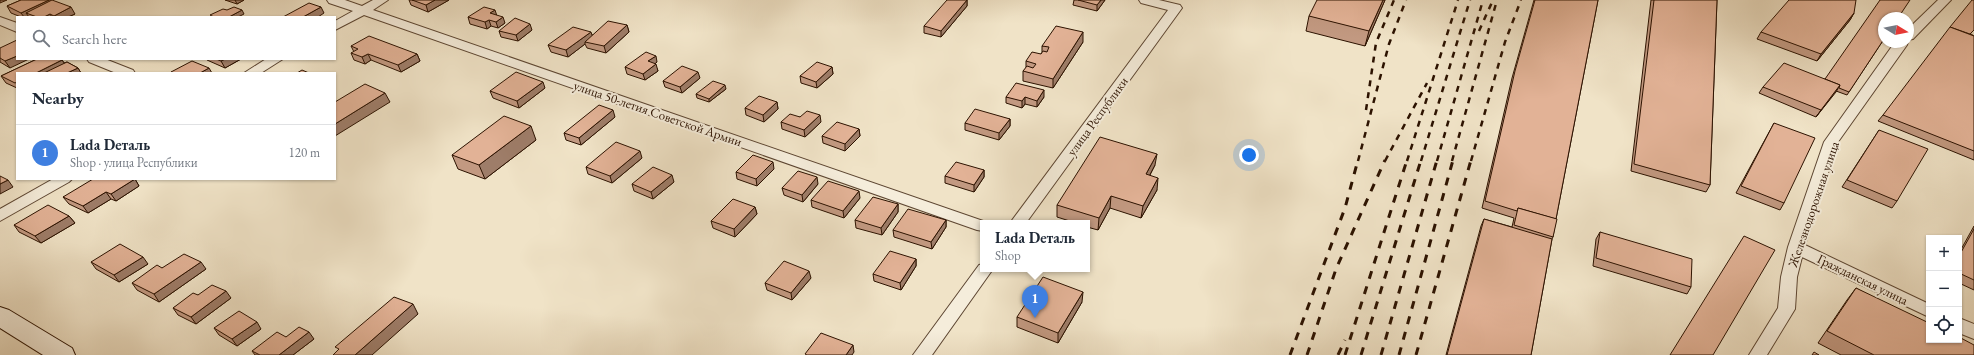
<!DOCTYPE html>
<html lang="en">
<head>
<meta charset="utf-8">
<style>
	:root { --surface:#fff; --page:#f6f6f7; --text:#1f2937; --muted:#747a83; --line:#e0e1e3; --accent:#ea580c }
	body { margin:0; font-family:"EB Garamond",serif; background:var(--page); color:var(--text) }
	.controls { position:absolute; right:12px; bottom:12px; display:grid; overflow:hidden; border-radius:0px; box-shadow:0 1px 3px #0004 }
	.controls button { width:36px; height:36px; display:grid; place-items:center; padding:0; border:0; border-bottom:1px solid var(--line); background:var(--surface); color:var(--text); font:20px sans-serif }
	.compass { position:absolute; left:1878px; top:12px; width:36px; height:36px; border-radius:50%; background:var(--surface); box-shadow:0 1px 3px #0004; rotate:100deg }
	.you { position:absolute; left:1249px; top:155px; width:14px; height:14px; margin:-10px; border:3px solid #fff; border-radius:50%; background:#1a73e8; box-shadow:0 0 0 6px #1a73e833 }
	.badge { display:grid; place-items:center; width:26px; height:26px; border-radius:50%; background:var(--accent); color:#fff; font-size:13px; font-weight:700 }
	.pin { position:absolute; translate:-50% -33px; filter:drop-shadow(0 1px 2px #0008) }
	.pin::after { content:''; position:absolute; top:21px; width:14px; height:12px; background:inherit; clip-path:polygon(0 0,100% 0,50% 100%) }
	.popup { position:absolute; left:980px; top:220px; width:110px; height:52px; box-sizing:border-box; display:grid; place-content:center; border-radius:0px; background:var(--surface); filter:drop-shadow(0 1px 3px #0005); font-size:13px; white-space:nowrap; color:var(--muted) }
	.popup b { font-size:15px; color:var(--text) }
	.popup::after { content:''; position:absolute; left:50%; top:100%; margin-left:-8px; border:8px solid transparent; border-top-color:var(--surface) }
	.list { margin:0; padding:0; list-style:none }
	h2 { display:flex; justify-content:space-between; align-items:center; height:52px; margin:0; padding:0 16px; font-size:17px }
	h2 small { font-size:13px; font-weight:400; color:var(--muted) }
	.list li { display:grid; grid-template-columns:26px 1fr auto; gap:12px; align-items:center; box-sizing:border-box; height:56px; padding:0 16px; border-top:1px solid var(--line) }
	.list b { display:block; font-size:15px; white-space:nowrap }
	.list p { margin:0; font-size:13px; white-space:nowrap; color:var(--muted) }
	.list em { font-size:13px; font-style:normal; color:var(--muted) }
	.icon { flex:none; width:22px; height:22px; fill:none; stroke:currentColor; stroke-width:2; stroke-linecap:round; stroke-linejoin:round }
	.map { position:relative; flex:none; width:1974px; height:355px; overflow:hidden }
	.search { position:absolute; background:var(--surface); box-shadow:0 1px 3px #0004; left:16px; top:16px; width:320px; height:44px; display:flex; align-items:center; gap:10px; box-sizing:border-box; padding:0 14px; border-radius:0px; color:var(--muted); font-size:15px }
	.panel { position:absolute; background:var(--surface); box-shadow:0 1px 3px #0004; left:16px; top:72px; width:320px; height:108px; border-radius:0px }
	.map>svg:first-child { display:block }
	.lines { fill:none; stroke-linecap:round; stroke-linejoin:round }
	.street-casing { stroke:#5d4632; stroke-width:2 }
	.secondary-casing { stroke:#2c1200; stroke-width:2 }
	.street { fill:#f5eddb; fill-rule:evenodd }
	.secondary { fill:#f5eddb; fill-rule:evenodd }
	.rail-far1 { stroke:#2c1200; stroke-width:2.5; stroke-dasharray:6 6; stroke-linecap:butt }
	.rail { stroke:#2c1200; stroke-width:3; stroke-dasharray:8 8; stroke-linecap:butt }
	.wall { fill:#c29981; stroke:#2c1200 }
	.shaded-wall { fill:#9e7d69; stroke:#2c1200 }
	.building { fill:#e2b296; stroke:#2c1200 }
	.labels { text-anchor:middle; stroke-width:4; stroke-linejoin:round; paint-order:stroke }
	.street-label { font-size:13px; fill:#2c1200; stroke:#f5eddb }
</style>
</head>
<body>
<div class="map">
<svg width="1974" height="355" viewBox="0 0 1974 355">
	<rect width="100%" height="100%" fill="#f0e3c7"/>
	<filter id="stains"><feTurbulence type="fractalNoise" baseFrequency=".005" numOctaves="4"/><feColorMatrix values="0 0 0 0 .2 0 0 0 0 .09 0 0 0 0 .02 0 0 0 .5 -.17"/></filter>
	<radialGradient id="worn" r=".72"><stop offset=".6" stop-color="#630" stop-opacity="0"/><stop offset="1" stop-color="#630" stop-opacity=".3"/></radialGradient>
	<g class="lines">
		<defs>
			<g id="street">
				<path d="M327 0H345L362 6 373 0H388L373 10 989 223H983V231L977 230 364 15 335 30V21L353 11 329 3Z"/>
				<path d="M1139 0H1159L1180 5 1182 8 1026 223H1010L1168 10 1141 3Z"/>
				<path d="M1938 0H1951L1913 39 1908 40V29Z"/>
				<path d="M0 17 17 23V32L0 25Z"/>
				<path d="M1908 41V42L1907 45 1838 142 1805 245 1929 304V317L1802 257 1797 277 1795 309 1767 355H1749L1778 308 1781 277 1788 247 1824 142 1895 42Z"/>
				<path d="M87 59H105L133 70 135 73H116L89 62Z"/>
				<path d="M266 59H283L261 73H244Z"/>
				<path d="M53 179H72L69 182 0 221V209Z"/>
				<path d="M983 264V269H993L932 355H913L979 265Z"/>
				<path d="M1959 318 1974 324V339L1959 333Z"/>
			</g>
			<path id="secondary" d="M0 307 9 310 72 348 75 355H43L0 328Z"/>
		</defs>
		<use href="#street" class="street-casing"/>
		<use href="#secondary" class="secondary-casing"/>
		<use href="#street" class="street"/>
		<use href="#secondary" class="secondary"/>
		<g class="rail-far1">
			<path d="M1479 31 1493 0"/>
			<path d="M1366 110 1376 43 1394 0"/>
			<path d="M1358 161 1389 44 1406 0"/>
			<path d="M1385 161 1427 83"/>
			<path d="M1407 161 1458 0"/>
			<path d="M1421 161 1470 0"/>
			<path d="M1437 161 1483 0"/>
			<path d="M1452 161 1497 0"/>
			<path d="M1471 161 1505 42 1521 0"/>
		</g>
		<g class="rail">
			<path d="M1290 355 1345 208 1358 160"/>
			<path d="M1307 355 1336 269 1385 160"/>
			<path d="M1338 355 1345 340"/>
			<path d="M1345 355 1407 160"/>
			<path d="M1361 355 1421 160"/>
			<path d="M1381 355 1437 160"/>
			<path d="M1399 355 1453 160"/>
			<path d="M1416 355 1471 160"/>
		</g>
	</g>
	<g class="wall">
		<path d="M21 0H51L75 14 68 17H21L11 13 7 6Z"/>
		<path d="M225 0H244L237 4Z"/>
		<path d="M409 0H449L428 12 411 5Z"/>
		<path d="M967 0V6L941 37 924 33V26Z"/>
		<path d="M1074 0H1105L1097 11 1073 5Z"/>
		<path d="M1385 0 1365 46 1306 31 1309 16Z"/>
		<path d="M1534 0H1598L1556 219 1553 237 1552 239 1531 355H1446L1481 226 1484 219 1512 227 1514 218 1482 208 1512 78Z"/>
		<path d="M1651 0H1717L1710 185 1706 192 1631 171Z"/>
		<path d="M1854 13 1850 20 1817 61 1757 39 1761 32Z"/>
		<path d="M496 15 505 23 498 28 491 26 487 29 470 24 468 17Z"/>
		<path d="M627 25 629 32 606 53 587 48 585 44 568 57 551 52 548 45 592 35Z"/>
		<path d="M532 30 518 41 501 37 499 31Z"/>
		<path d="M1971 34 1974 36V160L1878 121 1883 115Z"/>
		<path d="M1884 39 1847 95 1836 91 1816 117 1759 93 1763 87 1825 79Z"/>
		<path d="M1083 42 1053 88 1023 81V71L1026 68V61L1041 54 1042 53V46Z"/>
		<path d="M351 46 417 54 420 61 401 72 371 60 365 64 354 60 351 53 354 52Z"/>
		<path d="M0 48 10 68 0 62Z"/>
		<path d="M37 59H60L62 60 64 63 67 62 78 68 81 73H17V88L6 83 1 76Z"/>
		<path d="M206 59H241L225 68 207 60Z"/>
		<path d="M657 62 655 64 658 71 645 80 627 74 625 67Z"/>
		<path d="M832 67 833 74 817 88 801 83 800 76Z"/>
		<path d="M700 78 682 93 665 87 663 81Z"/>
		<path d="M545 88 519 108 493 98 490 91Z"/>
		<path d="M726 89 709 102 697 98 696 94Z"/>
		<path d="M1006 97H1044L1037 107 1025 104 1022 108 1006 103Z"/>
		<path d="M777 102 778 109 764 122 746 115 745 108Z"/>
		<path d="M615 117 581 145 566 140 564 133Z"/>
		<path d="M800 117 821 122 805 137 782 129 781 122Z"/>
		<path d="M1010 119V126L999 140 965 130V123Z"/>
		<path d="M1774 123 1784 203 1780 210 1736 193Z"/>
		<path d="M859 129 860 136 845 151 823 143 822 136Z"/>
		<path d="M1879 130 1897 201 1892 208 1842 187Z"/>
		<path d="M536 140 485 179 458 169 452 155Z"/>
		<path d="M642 158 612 183 588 174 586 167Z"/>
		<path d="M1155 165 1150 175 1157 190 1141 218 1110 208 1098 230 1087 227V223H1076L1057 217V205Z"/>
		<path d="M774 169 757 186 737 179 736 172Z"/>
		<path d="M984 170V177L974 192 945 183V176Z"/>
		<path d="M135 179 139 186 116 201 111 199 88 213 69 204 63 197Z"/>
		<path d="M674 182 653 199 634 191 632 184Z"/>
		<path d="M818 184 803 202 784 195 782 188Z"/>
		<path d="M860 198 844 218 812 207 811 200Z"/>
		<path d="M898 204V212L882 235 856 228 855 220Z"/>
		<path d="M755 207 757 214 735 237 713 228 711 221Z"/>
		<path d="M69 216 75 223 41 243 19 232 14 225Z"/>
		<path d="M946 220V227L932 249 894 237 893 230Z"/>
		<path d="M1974 226V290L1959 283V253Z"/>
		<path d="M1600 232 1691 287 1687 294 1593 266 1596 239Z"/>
		<path d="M916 259V266L901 290 874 281 873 274Z"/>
		<path d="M91 262 148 264 119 282 96 269Z"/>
		<path d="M162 268 206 269 159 302 137 290 132 283Z"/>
		<path d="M811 278 792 300 767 290 765 283Z"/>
		<path d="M1856 288 1974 355H1841L1818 343 1847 300Z"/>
		<path d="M198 295 231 298 196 324 178 315 173 308Z"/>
		<path d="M1082 302 1058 343 1017 327V317Z"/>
		<path d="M214 328 261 329 237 346 219 335Z"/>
		<path d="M286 337 314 339 293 355H255L252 351Z"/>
	</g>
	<g class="shaded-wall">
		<path d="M0 0H7L0 3Z"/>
		<path d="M49 0H51L55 6 26 13 29 17H24L21 13Z"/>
		<path d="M235 0H244L237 4Z"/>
		<path d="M435 0H449L428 12 426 5Z"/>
		<path d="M967 0V6L941 37V31Z"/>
		<path d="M1101 0H1105L1097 11V5Z"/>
		<path d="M1383 0H1385L1365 46 1369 31Z"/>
		<path d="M71 7 75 14 68 17H55L54 16Z"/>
		<path d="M321 7 324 13 318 17H303Z"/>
		<path d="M242 10 244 14 238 17H229Z"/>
		<path d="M495 10 497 16 490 13Z"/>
		<path d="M1854 13 1850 20 1817 61 1821 54Z"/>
		<path d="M50 14 52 17H44Z"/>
		<path d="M503 17 505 23 498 28 496 22Z"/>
		<path d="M489 20 491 26 487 29 485 22Z"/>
		<path d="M530 24 532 30 518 41 516 35Z"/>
		<path d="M627 25 629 32 606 53 604 46Z"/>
		<path d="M591 32 593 38 585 42V44L568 57 566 50Z"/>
		<path d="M1083 32V42L1053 88V79Z"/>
		<path d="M368 54 371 60 365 64 362 57Z"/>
		<path d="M417 54 420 61 401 72 398 65Z"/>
		<path d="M17 56V59H29L10 68 5 61Z"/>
		<path d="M656 56 657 62 650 68 648 61Z"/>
		<path d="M225 59H241L225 68 221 61Z"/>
		<path d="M62 60 67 67 54 73H36Z"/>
		<path d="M656 64 658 71 645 80 643 74Z"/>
		<path d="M832 67 833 74 817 88 816 82Z"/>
		<path d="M78 68 81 73H67Z"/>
		<path d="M209 68 212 73H200Z"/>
		<path d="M698 72 700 78 682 93 680 87Z"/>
		<path d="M543 82 545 88 519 108 517 101Z"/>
		<path d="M725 85 726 89 709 102V99Z"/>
		<path d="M1840 85 1836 92 1816 117 1821 110Z"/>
		<path d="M1044 90V97L1037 107V101Z"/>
		<path d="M385 93 390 102 335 136V124Z"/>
		<path d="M1025 97V104L1022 108V101Z"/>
		<path d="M777 102 778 109 764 122 763 115Z"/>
		<path d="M613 110 615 117 581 145 579 138Z"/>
		<path d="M820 115 821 122 805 137 804 130Z"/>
		<path d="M1010 119V126L999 140V133Z"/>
		<path d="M531 126 536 140 485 179 479 165Z"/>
		<path d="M859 129 860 136 845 151V144Z"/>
		<path d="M640 151 642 158 612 183 610 176Z"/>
		<path d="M1157 154 1155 165 1144 186 1146 174Z"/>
		<path d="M773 162 774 169 757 186 756 179Z"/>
		<path d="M984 170V177L974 192V185Z"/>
		<path d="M672 175 674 182 653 199 651 192Z"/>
		<path d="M817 177 818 184 803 202 802 195Z"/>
		<path d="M1158 178 1157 190 1141 218 1143 206Z"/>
		<path d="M135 179 139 186 116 201 111 194Z"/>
		<path d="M8 180 13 187 0 194V184Z"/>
		<path d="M859 191 860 198 844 218 843 211Z"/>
		<path d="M106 192 111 199 88 213 83 206Z"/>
		<path d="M1111 196 1110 208 1098 230 1099 218Z"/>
		<path d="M898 204V212L882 235 881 228Z"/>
		<path d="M755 207 757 214 735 237 734 229Z"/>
		<path d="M69 216 75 223 41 243 35 236Z"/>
		<path d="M946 220V227L932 249 931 242Z"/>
		<path d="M143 257 148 264 119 282 114 275Z"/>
		<path d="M916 259V266L901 290 900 283Z"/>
		<path d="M201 262 206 269 159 302 154 294Z"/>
		<path d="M809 271 811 278 792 300 791 293Z"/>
		<path d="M226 291 231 298 196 324 191 317Z"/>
		<path d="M1083 292 1082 302 1058 343V333Z"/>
		<path d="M413 304 418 314 372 355H355Z"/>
		<path d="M257 322 261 329 237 346 232 339Z"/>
		<path d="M309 332 314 339 293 355H279Z"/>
		<path d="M853 345 854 352 852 355H846Z"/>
	</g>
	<g class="building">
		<path d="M21 0H49L21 13 7 6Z"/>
		<path d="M52 0 71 7 54 16 50 14 44 17H37L26 13Z"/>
		<path d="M412 0H435L426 5Z"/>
		<path d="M947 0H967L941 31 924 26Z"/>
		<path d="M1078 0H1101L1097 5Z"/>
		<path d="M1317 0H1383L1369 31 1309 16Z"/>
		<path d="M1535 0H1598L1556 219 1518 208 1517 211 1485 201 1515 71Z"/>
		<path d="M1654 0H1717L1710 185 1634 164Z"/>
		<path d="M1789 0H1856L1854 13 1821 54 1761 32Z"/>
		<path d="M1880 0H1910L1898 18H1884V39L1849 92 1839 88 1840 85 1825 79Z"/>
		<path d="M1972 0H1974V30L1970 34 1950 27Z"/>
		<path d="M309 3 321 7 303 17H283Z"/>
		<path d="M234 7 242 10 229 17H214L210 15 223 9 227 10Z"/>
		<path d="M484 7 495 10 490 13 503 17 496 22 489 20 485 22 468 17Z"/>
		<path d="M515 18 530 24 516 35 499 31Z"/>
		<path d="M608 21 627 25 604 46 585 42Z"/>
		<path d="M1056 26 1083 32 1053 79 1023 71 1027 66 1033 68 1036 64 1026 61 1032 52 1041 54 1043 51 1047 52 1049 47 1042 46Z"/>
		<path d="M573 27 591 32 566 50 548 45Z"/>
		<path d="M1950 27 1974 36V151L1883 115Z"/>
		<path d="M369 36 417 54 398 65 368 54 362 57 351 53 358 49 351 46Z"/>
		<path d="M17 40V56L5 61 0 58V48Z"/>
		<path d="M646 52 656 56 648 61 656 64 643 74 625 67Z"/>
		<path d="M37 59H60L62 60 36 73H17V82L15 83 1 76Z"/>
		<path d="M216 59H225L221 61Z"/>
		<path d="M192 61 209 68 200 73H174L171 72Z"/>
		<path d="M67 62 78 68 67 73H44Z"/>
		<path d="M817 62 832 67 816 82 800 76Z"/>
		<path d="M1784 63 1840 85 1821 110 1763 87Z"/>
		<path d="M682 66 698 72 680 87 663 81Z"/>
		<path d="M302 70 309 73H297Z"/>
		<path d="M516 72 543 82 517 101 490 91Z"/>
		<path d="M713 81 725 85 709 99 696 94Z"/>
		<path d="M1016 83 1044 90 1037 101 1025 97 1022 101 1006 97Z"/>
		<path d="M365 84 385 93 335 124V102Z"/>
		<path d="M759 96 777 102 763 115 745 108Z"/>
		<path d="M599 105 613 110 579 138 564 133Z"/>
		<path d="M975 109 1010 119 999 133 965 123Z"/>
		<path d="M807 111 820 115 804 130 781 122 790 114 800 117Z"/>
		<path d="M504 116 531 126 479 165 452 155Z"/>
		<path d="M837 122 859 129 845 144 822 136Z"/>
		<path d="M1774 123 1815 138 1784 203 1741 186Z"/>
		<path d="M1879 130 1928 149 1897 201 1847 180Z"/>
		<path d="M1100 137 1157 154 1146 174 1158 178 1143 206 1111 196 1099 218 1057 205Z"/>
		<path d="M616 142 640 151 610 176 586 167Z"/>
		<path d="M753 155 773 162 756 179 736 172Z"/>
		<path d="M956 162 984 170 974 185 945 176Z"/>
		<path d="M653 167 672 175 651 192 632 184Z"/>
		<path d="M798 171 817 177 802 195 782 188Z"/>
		<path d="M0 176 8 180 0 184Z"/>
		<path d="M93 179H135L111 194 106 192 83 206 63 197Z"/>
		<path d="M828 181 859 191 843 211 811 200Z"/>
		<path d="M873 197 898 204 881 228 855 220Z"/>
		<path d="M733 199 755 207 734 229 711 221Z"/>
		<path d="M48 205 69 216 35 236 14 225Z"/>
		<path d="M1518 208 1557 219 1553 237 1514 225Z"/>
		<path d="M908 209 946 220 931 242 893 230Z"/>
		<path d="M1484 219 1552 239 1531 355H1447Z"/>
		<path d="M1974 229V280L1959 273V256Z"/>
		<path d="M1600 232 1692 259 1691 287 1596 258Z"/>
		<path d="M1744 236 1775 250 1713 355H1670Z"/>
		<path d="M120 244 143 257 114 275 91 262Z"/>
		<path d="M890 251 916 259 900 283 873 274Z"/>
		<path d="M184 254 201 262 154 294 132 283 157 265 162 268Z"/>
		<path d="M784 261 809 271 791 293 765 283Z"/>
		<path d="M1043 277 1083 292 1058 333 1017 317Z"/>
		<path d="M212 285 226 291 191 317 173 308 193 293 198 295Z"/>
		<path d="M1856 288 1929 323V340H1959V337L1974 345V355H1874L1827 331Z"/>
		<path d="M394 297 413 304 355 355H333L339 349 335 347Z"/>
		<path d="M239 311 257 322 232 339 214 328Z"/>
		<path d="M299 327 309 332 279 355H260L252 351 277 332 286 337Z"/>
		<path d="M821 333 853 345 846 355H807L805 354Z"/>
		<path d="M1814 352 1819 355H1812Z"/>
	</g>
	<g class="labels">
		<g class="street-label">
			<text transform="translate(658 113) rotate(19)" y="5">улица 50-летия Советской Армии</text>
			<text transform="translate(1097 116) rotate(-54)" y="5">улица Республики</text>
			<text transform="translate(1813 204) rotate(-71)" y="5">Железнодорожная улица</text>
			<text transform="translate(1863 279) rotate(26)" y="5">Гражданская улица</text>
		</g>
	</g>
	<rect width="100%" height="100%" filter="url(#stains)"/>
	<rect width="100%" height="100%" fill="url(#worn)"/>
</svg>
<div class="controls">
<button>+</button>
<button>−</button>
<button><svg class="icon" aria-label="locate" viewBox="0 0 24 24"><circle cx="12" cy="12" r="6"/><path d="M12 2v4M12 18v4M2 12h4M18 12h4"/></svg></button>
</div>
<svg class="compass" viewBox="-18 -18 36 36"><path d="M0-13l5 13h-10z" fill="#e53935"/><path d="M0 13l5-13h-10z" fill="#747a83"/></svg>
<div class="you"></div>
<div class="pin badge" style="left:1035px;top:318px;background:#3f7fe0">1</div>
<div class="popup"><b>Lada Dеталь</b>Shop</div>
<div class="search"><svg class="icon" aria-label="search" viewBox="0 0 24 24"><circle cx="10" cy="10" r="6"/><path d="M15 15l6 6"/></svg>Search here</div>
<section class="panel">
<h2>Nearby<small></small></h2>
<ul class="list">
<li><span class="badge" style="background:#3f7fe0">1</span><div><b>Lada Dеталь</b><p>Shop · улица Республики</p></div><em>120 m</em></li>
</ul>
</section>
</div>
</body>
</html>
